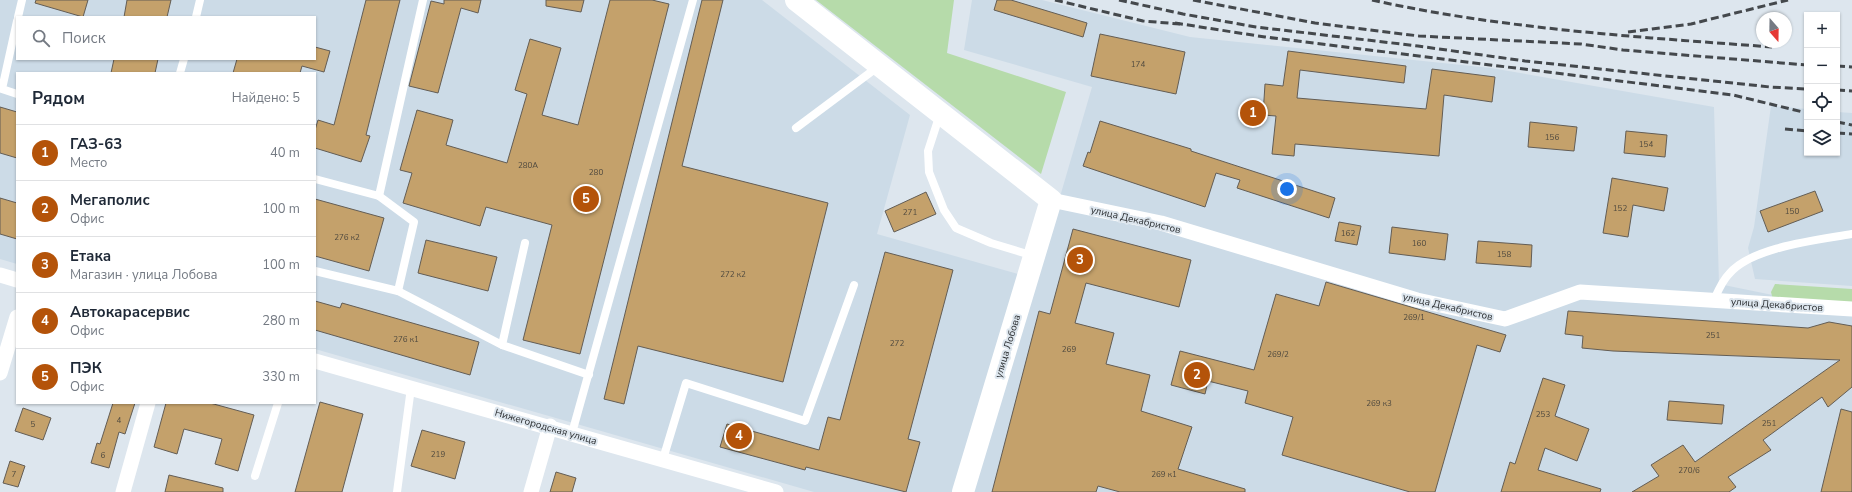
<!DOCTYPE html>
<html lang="ru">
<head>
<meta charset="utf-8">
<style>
	:root { --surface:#fff; --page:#f2f2f3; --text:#1f2937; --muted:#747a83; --line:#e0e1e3; --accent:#b45309 }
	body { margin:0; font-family:"Nunito Sans",sans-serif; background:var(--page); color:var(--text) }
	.controls { position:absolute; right:12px; top:12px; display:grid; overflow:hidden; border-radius:0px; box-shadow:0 1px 3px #0004 }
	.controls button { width:36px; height:36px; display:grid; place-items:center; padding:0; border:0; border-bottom:1px solid var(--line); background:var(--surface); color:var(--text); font:20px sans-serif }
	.compass { position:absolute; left:1756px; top:12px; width:36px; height:36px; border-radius:50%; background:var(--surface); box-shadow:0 1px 3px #0004; rotate:160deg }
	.you { position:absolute; left:1287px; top:189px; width:14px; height:14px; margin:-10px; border:3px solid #fff; border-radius:50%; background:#1a73e8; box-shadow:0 0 0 6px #1a73e833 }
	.badge { display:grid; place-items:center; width:26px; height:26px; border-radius:50%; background:var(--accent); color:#fff; font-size:13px; font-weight:700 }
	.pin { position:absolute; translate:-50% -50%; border:2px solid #fff; box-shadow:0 1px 4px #0006 }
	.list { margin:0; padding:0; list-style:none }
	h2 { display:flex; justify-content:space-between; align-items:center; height:52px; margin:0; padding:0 16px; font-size:17px }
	h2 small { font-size:13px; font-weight:400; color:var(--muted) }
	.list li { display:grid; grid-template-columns:26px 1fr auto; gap:12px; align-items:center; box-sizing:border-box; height:56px; padding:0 16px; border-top:1px solid var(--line) }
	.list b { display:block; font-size:15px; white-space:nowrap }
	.list p { margin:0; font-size:13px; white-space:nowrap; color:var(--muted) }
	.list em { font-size:13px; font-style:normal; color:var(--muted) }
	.icon { flex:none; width:22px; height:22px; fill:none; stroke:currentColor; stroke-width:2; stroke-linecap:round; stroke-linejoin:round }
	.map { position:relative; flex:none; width:1852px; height:492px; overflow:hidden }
	.search { position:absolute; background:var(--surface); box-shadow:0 1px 3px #0004; left:16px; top:16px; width:300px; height:44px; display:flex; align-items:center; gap:10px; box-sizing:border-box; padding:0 14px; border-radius:0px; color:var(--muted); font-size:15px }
	.panel { position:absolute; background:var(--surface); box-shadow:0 1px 3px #0004; left:16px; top:72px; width:300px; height:332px; border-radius:0px }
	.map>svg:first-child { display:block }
	.built { fill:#ccdbe7; fill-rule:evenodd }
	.green { fill:#b6dbaa }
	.building { fill:#c4a16b; stroke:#635d55 }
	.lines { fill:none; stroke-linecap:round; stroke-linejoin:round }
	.lane { stroke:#fff; stroke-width:8 }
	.street { stroke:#fff; stroke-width:15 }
	.secondary { stroke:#fff; stroke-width:22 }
	.rail { stroke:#44484c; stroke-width:3; stroke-dasharray:8 4; stroke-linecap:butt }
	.labels { text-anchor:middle; stroke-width:4; stroke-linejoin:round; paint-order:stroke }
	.number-label { font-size:8px; fill:#504a3f }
	.street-label { font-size:10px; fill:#2a2d30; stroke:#dde6ee }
</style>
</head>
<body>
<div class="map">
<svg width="1852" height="492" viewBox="0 0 1852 492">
	<rect width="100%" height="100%" fill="#dde6ee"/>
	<g class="built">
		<path d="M0 0H762L910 115 877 234 1036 279 1092 87 964 50 972 0H1042L1190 37 1491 68 1714 107 1719 284 1852 311V492H814L315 349V73H17V264L0 259ZM17 17H315V59H17Z"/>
		<path d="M1771 106 1807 109V153H1837V112L1852 113V286L1755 279 1748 248 1754 227Z"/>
	</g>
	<g class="green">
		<path d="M816 0H954L947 53 1066 92 1041 174Z"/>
		<path d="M1775 284 1852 289V307L1773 300 1771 292Z"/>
	</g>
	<g class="building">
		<path d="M36 0H88L83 17 35 3Z"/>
		<path d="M127 0H171L167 17H124Z"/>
		<path d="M366 0H400L366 135 370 136 361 162 315 148V130L318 120 334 125Z"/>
		<path d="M444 0H481L478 13 461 8 438 93 409 86 431 1 444 4Z"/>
		<path d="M546 0H584L581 12 546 6Z"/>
		<path d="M610 0H652L669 4 580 354 523 340 552 225 486 207 480 226 403 203 412 173 400 170 417 110 453 120 446 145 507 163 527 94 515 90 530 39 561 48 542 115 578 125Z"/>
		<path d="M702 0H723L682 166 828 203 783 382 638 346 624 404 604 399Z"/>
		<path d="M997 0H1011L1087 23 1083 37 994 10Z"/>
		<path d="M1100 34 1185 52 1176 94 1091 76Z"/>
		<path d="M315 47 330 51 324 72 302 66 300 73H233L237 59H315Z"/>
		<path d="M1288 51 1406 66 1404 83 1300 70 1297 98 1426 109 1432 69 1495 77 1492 102 1444 95 1439 156 1295 144 1294 156 1272 154 1276 116 1263 115 1265 84 1283 86Z"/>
		<path d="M114 59H158L155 73H111Z"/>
		<path d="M0 107 17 112V158L0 153Z"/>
		<path d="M1100 121 1191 149V151L1335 198 1329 218 1237 188 1240 180 1216 173 1205 207 1083 166 1088 152 1090 153Z"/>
		<path d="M1530 122 1577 127 1574 151 1528 147Z"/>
		<path d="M1626 131 1667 135 1665 157 1624 153Z"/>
		<path d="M1612 178 1668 188 1664 211 1633 205 1628 237 1603 233Z"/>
		<path d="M1815 191 1823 211 1768 232 1760 211Z"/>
		<path d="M926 192 936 214 894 232 885 211Z"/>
		<path d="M0 198 17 203V239L0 234Z"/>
		<path d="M315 199 384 218 369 271 315 256Z"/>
		<path d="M1339 222 1361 226 1357 245 1335 241Z"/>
		<path d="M1392 227 1448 234 1445 260 1389 253Z"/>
		<path d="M1073 229 1191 260 1179 307 1086 283 1075 323 1114 333 1106 364 1150 375 1141 411 1192 427 1178 469 1245 489V492H1120L1098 486 1096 492H992L1039 311 1050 314Z"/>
		<path d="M426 240 497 257 488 291 418 273Z"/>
		<path d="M1478 241 1532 245 1531 267 1476 263Z"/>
		<path d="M885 252 953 270 908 439 920 442 906 492 806 467 805 470 720 447 727 424 819 450 828 417 840 420Z"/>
		<path d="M1326 282 1506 335 1500 352 1477 345 1435 492H1410L1282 455 1293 417 1245 403 1248 391 1208 381 1205 394 1171 385 1180 351 1254 370 1276 294 1319 306Z"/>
		<path d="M315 301 340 308 342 303 479 342 470 375 315 330Z"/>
		<path d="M1568 311 1808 328 1829 322 1852 326V387L1828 407 1822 397 1763 440 1771 450 1728 477 1736 487 1729 492H1632L1659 476 1651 465 1683 445 1695 462 1840 360 1613 351 1582 348 1583 336 1565 334Z"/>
		<path d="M1543 378 1565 385 1555 416 1589 429 1577 461 1545 448 1538 470 1601 489 1600 492H1501L1510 462 1515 464Z"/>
		<path d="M1669 401 1724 405 1722 424 1667 420Z"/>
		<path d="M320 402 363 414 342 492H295Z"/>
		<path d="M113 403H135L125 434 119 432 109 468 91 463 97 443 100 444Z"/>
		<path d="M166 403H210L254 415 238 471 215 464 222 439 184 429 177 454 154 447Z"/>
		<path d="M23 408 51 418 43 440 15 431Z"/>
		<path d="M1841 409 1852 412V492H1821Z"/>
		<path d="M422 430 465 442 455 479 411 466Z"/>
		<path d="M10 461 25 466 18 487 3 483Z"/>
		<path d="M556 472 576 478 572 492H550Z"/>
		<path d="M169 475 223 488V492H165Z"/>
	</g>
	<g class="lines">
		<g class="lane">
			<path d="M18 17 22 0"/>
			<path d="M196 17 200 0"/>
			<path d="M17 21 2 89 17 94"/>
			<path d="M180 73 184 59"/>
			<path d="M940 114 928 151 929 172 944 210 956 228 991 243 1034 256"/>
			<path d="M796 128 879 66"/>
			<path d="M315 179 379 196 423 0"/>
			<path d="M525 243 502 345 589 375"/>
			<path d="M315 271 398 291 414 222 379 196"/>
			<path d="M398 291 502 345"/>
			<path d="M1714 300C1718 291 1722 281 1729 274 1751 247 1818 240 1852 234"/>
			<path d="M572 433 693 0"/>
			<path d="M663 459 686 383 805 421 854 285"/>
			<path d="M255 476 278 403"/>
			<path d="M397 492 411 388"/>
		</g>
		<g class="street">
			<path d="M1051 200 1161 223 1417 300 1505 319 1580 292 1852 309"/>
			<path d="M0 275 17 280"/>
			<path d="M315 361 776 492"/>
			<path d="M0 373 17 317"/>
			<path d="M123 492 148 403"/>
			<path d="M531 492 550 426"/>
		</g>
		<path class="secondary" d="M796 0 1051 200 963 492"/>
		<g class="rail">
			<path d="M1055 0 1143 21 1180 24"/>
			<path d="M1119 0 1183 14 1256 27 1418 46 1525 61 1770 87 1807 89"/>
			<path d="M1193 0 1315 23 1419 36 1581 44 1623 50 1807 65"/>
			<path d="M1372 0C1503 29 1638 37 1772 47"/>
			<path d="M1175 23 1265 37 1733 95 1807 113"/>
			<path d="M1628 32 1691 24 1788 0"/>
			<path d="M1837 66 1852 67"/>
			<path d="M1837 90 1852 91"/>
			<path d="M1837 122 1852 125"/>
			<path d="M1785 129 1807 131"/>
			<path d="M1837 133 1852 134"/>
		</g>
	</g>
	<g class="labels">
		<g class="number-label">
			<text x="1138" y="67">174</text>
			<text x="1552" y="140">156</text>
			<text x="1646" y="147">154</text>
			<text x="528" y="168">280А</text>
			<text x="596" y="175">280</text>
			<text x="1620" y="211">152</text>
			<text x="1792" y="214">150</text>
			<text x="910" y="215">271</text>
			<text x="1348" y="236">162</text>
			<text x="347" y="240">276 к2</text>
			<text x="1419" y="246">160</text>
			<text x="1504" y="257">158</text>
			<text x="733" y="277">272 к2</text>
			<text x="1414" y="320">269/1</text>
			<text x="1713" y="338">251</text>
			<text x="406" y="342">276 к1</text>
			<text x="897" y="346">272</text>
			<text x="1069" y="352">269</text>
			<text x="1278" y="357">269/2</text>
			<text x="1379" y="406">269 к3</text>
			<text x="1543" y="417">253</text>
			<text x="119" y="423">4</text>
			<text x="1769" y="426">251</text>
			<text x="33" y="427">5</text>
			<text x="438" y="457">219</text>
			<text x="103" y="458">6</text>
			<text x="1689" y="473">270/6</text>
			<text x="14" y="477">7</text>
			<text x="1164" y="477">269 к1</text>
		</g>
		<g class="street-label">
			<text transform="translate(1136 219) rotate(13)" y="4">улица Декабристов</text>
			<text transform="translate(1777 304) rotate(4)" y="4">улица Декабристов</text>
			<text transform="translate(1448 306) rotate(13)" y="4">улица Декабристов</text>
			<text transform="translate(1007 346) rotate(-73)" y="4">улица Лобова</text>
			<text transform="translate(546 426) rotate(16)" y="4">Нижегородская улица</text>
		</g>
	</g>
</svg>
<div class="controls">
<button>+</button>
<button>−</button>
<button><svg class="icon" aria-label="locate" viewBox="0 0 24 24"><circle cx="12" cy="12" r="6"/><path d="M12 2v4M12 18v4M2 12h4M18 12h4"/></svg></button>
<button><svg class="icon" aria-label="layers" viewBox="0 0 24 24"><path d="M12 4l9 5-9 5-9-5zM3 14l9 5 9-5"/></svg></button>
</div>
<svg class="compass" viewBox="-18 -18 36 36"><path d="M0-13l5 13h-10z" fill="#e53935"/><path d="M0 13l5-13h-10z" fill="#747a83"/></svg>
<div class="you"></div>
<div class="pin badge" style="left:1253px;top:113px">1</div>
<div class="pin badge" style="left:1197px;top:375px">2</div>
<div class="pin badge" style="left:1080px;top:260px">3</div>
<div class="pin badge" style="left:739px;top:436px">4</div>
<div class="pin badge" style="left:586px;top:199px">5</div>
<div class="search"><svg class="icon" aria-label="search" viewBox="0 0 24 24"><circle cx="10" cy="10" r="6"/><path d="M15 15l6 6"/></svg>Поиск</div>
<section class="panel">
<h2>Рядом<small>Найдено: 5</small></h2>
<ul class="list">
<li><span class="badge">1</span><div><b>ГАЗ-63</b><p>Место</p></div><em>40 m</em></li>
<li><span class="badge">2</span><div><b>Мегаполис</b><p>Офис</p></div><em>100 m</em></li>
<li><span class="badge">3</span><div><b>Етака</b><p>Магазин · улица Лобова</p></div><em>100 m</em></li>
<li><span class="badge">4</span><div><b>Автокарасервис</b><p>Офис</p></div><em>280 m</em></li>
<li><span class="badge">5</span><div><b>ПЭК</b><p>Офис</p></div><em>330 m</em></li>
</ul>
</section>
</div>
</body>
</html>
